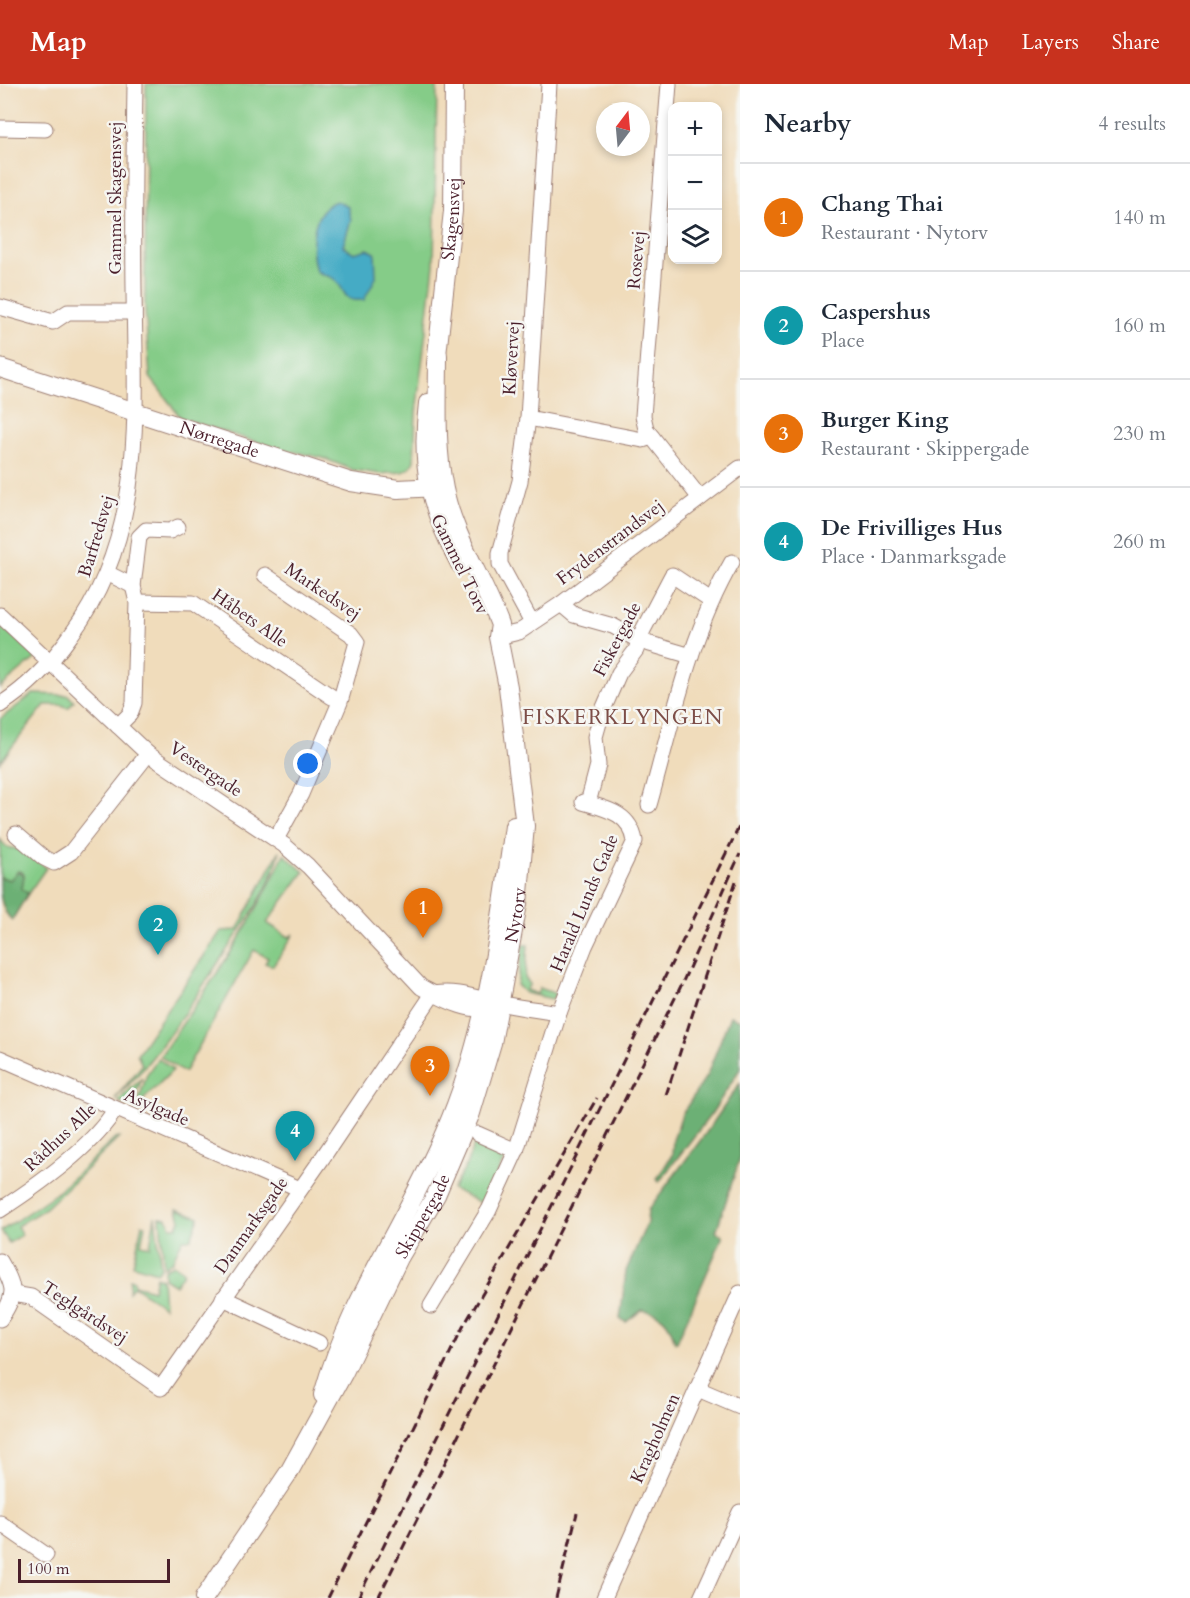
<!DOCTYPE html>
<html lang="en">
<head>
<meta charset="utf-8">
<style>
	:root { --surface:#fff; --page:#f6f6f7; --text:#1f2937; --muted:#747a83; --line:#e0e1e3; --accent:#c8321e }
	body { margin:0; font-family:Cardo,serif; background:var(--page); color:var(--text) }
	.controls { position:absolute; right:18px; top:18px; display:grid; overflow:hidden; border-radius:12px; box-shadow:0 3px 9px #0003 }
	.controls button { width:54px; height:54px; display:grid; place-items:center; padding:0; border:0; border-bottom:2px solid var(--line); background:var(--surface); color:var(--text); font:30px sans-serif }
	.compass { position:absolute; left:596px; top:18px; width:54px; height:54px; border-radius:50%; background:var(--surface); box-shadow:0 3px 9px #0003; rotate:16deg }
	.scale { position:absolute; left:18px; bottom:15px; width:152px; box-sizing:border-box; padding-left:6px; border:3px solid #4a1f2b; border-top:0; font-size:16px; line-height:21px; white-space:nowrap; color:#4a1f2b; -webkit-text-stroke:4px #f6f6f2; paint-order:stroke }
	.you { position:absolute; left:308px; top:680px; width:21px; height:21px; margin:-15px; border:4px solid #fff; border-radius:50%; background:#1a73e8; box-shadow:0 0 0 9px #1a73e833 }
	.badge { display:grid; place-items:center; width:39px; height:39px; border-radius:50%; background:var(--accent); color:#fff; font-size:20px; font-weight:700 }
	.pin { position:absolute; translate:-50% -50px; filter:drop-shadow(0 2px 3px #0008) }
	.pin::after { content:''; position:absolute; top:32px; width:21px; height:18px; background:inherit; clip-path:polygon(0 0,100% 0,50% 100%) }
	.list { margin:0; padding:0; list-style:none }
	h2 { display:flex; justify-content:space-between; align-items:center; height:78px; margin:0; padding:0 24px; font-size:26px }
	h2 small { font-size:20px; font-weight:400; color:var(--muted) }
	.list li { display:grid; grid-template-columns:39px 1fr auto; gap:18px; align-items:center; box-sizing:border-box; height:108px; padding:0 24px; border-top:2px solid var(--line) }
	.list b { display:block; font-size:22px; white-space:nowrap }
	.list p { margin:0; font-size:20px; white-space:nowrap; color:var(--muted) }
	.list em { font-size:20px; font-style:normal; color:var(--muted) }
	.icon { flex:none; width:33px; height:33px; fill:none; stroke:currentColor; stroke-width:2; stroke-linecap:round; stroke-linejoin:round }
	.map { position:relative; flex:none; width:740px; height:1514px; overflow:hidden }
	header { display:flex; align-items:center; gap:36px; box-sizing:border-box; height:84px; padding:0 30px; background:var(--accent); color:#fff }
	header strong { font-size:28px }
	nav { display:flex; gap:33px; margin-inline-start:auto; font-size:21px }
	main { display:flex }
	aside { flex:1; background:var(--surface) }
	.map>svg:first-child { display:block }
	.green { fill:#85cc88; stroke:#68765a; stroke-width:1.5 }
	.forest { fill:#6cb074; stroke:#5b6850; stroke-width:1.5 }
	.water { fill:#45abc5; stroke:#486578; stroke-width:1.5 }
	.lines { fill:none; stroke-linecap:round; stroke-linejoin:round }
	.minor-casing { stroke:#9d7e73; stroke-width:17 }
	.major-casing { stroke:#9d7e73; stroke-width:20 }
	.minor { stroke:#fff; stroke-width:15 }
	.major { stroke:#fff; stroke-width:18 }
	.rail { stroke:#4a1f2b; stroke-width:3; stroke-dasharray:9 4.5; stroke-linecap:butt }
	.labels { text-anchor:middle; stroke-width:5; stroke-linejoin:round; paint-order:stroke }
	.street-label { font-size:18px; fill:#4a1f2b; stroke:#f6f6f2 }
	.quarter-label { font-size:21px; letter-spacing:1.5px; fill:#7d4e48; stroke:#f6f6f2 }
</style>
</head>
<body>
<header>
<strong>Map</strong>
<nav><a>Map</a><a>Layers</a><a>Share</a></nav>
</header>
<main>
<div class="map">
<svg width="740" height="1514" viewBox="0 0 740 1514">
	<rect width="100%" height="100%" fill="#f6f6f2"/>
	<filter id="ink" filterUnits="userSpaceOnUse"><feTurbulence type="fractalNoise" baseFrequency=".0167" numOctaves="2"/><feDisplacementMap in="SourceGraphic" scale="12" xChannelSelector="R" yChannelSelector="G"/><feConvolveMatrix kernelMatrix="1 2 1 2 8 2 1 2 1" color-interpolation-filters="sRGB"/></filter>
	<filter id="wash" filterUnits="userSpaceOnUse"><feTurbulence type="fractalNoise" baseFrequency=".008" numOctaves="4" result="noise"/><feDisplacementMap in="SourceGraphic" scale="24" xChannelSelector="R" yChannelSelector="G"/><feGaussianBlur stdDeviation="1.35" result="paint"/><feColorMatrix in="noise" values="0 0 0 0 0 0 0 0 0 0 0 0 0 0 0 0 0 1.4 0 .05"/><feComposite in="paint" operator="in"/></filter>
	<g filter="url(#wash)">
		<rect width="100%" height="100%" fill="#f0dcbb"/>
		<g class="green">
			<path d="M146 0H437L434 181 416 329 414 377 410 384 402 388 380 390 353 386 323 374 272 363 181 334 150 293 145 225Z"/>
			<path d="M0 541 37 573 0 604Z"/>
			<path d="M33 610 68 611 74 617 68 624 62 621H45L0 678V635Z"/>
			<path d="M0 755 6 763 28 767 46 784 28 810 22 805 24 791 22 788 18 787 10 796 0 793Z"/>
			<path d="M280 766C272 804 245 839 224 870 190 921 158 973 114 1016L142 981 137 970 221 847 237 846Z"/>
			<path d="M284 770 304 788 267 839 289 853 294 850 273 882 265 879 268 874 254 866 185 987H181L160 972C205 907 252 843 284 770Z"/>
			<path d="M523 861H528L525 894 530 900 526 906 537 910 540 904 556 910 552 915 525 909 517 901Z"/>
			<path d="M158 974 173 986 144 1015 139 1027 136 1025 147 990Z"/>
			<path d="M142 994 131 1023 118 1017Z"/>
			<path d="M477 1053 507 1069 483 1120 452 1105 464 1086Z"/>
			<path d="M116 1054H119L46 1124 17 1142 22 1151 9 1159 1 1147 55 1110Z"/>
			<path d="M177 1125 199 1133 191 1155H183L172 1177 164 1183 160 1133 167 1134 171 1143H177L180 1136Z"/>
			<path d="M155 1132 161 1184 157 1188 133 1181 142 1140 145 1141 141 1160 150 1162Z"/>
			<path d="M173 1180 184 1188 175 1201 164 1194V1186Z"/>
			<path d="M156 1192 162 1195 164 1223 134 1202 129 1208 130 1195 134 1196V1201L153 1206Z"/>
		</g>
		<g class="forest">
			<path d="M18 787 24 791 22 805 28 810 12 836C0 826 0 809 0 793L10 796Z"/>
			<path d="M730 932 740 936V985L712 1029 659 1098 657 1095 672 1071 673 1056 682 1030 707 991Z"/>
			<path d="M740 999V1074L716 1148 723 1152 677 1258H675C670 1238 663 1229 642 1226L626 1238 620 1235 626 1187 647 1139 648 1126 706 1049Z"/>
		</g>
		<path class="water" d="M337 117 348 123 351 136 343 162 354 169 368 165 375 169 376 193 364 216C340 218 348 207 334 195 330 192 321 190 316 187 310 167 310 124 337 117Z"/>
	</g>
	<g filter="url(#ink)">
		<g class="lines">
			<defs>
				<g id="minor">
					<path d="M0 44 45 45"/>
					<path d="M0 223 53 238 68 228H134"/>
					<path d="M528 334 643 356 652 353 700 414"/>
					<path d="M652 353 646 345 643 332 669 0"/>
					<path d="M107 489 133 502"/>
					<path d="M265 491 351 550 357 558 340 618 301 710 276 755"/>
					<path d="M137 518 193 519 332 613"/>
					<path d="M561 520 574 531 613 542 640 557 691 572"/>
					<path d="M0 531 148 670 284 761 308 782 421 903C442 914 469 931 494 923"/>
					<path d="M532 539 500 480V469L520 397 528 334 549 0"/>
					<path d="M498 553 519 548 561 520 740 384"/>
					<path d="M0 621C28 603 52 578 71 551 147 449 135 325 134 205 133 137 134 68 135 0"/>
					<path d="M118 642 130 630 134 619 137 518 133 502 139 453 146 446 170 447 178 443"/>
					<path d="M588 719 598 681 595 653 602 628 619 589 636 566 643 546 672 491 711 517"/>
					<path d="M649 721C672 640 689 552 732 478"/>
					<path d="M16 750 44 774 54 779 71 768 148 670"/>
					<path d="M433 910C461 906 477 915 503 920 521 924 541 926 559 929"/>
					<path d="M0 974 300 1105"/>
					<path d="M478 1050 516 1067"/>
					<path d="M0 1126C37 1102 91 1064 115 1026"/>
					<path d="M0 1177C15 1203 17 1210 0 1235"/>
					<path d="M13 1210 31 1213 161 1304 321 1076 433 910"/>
					<path d="M223 1214 319 1259"/>
					<path d="M431 1222 489 1126 516 1067 559 929 585 862 635 757C630 729 607 725 583 718"/>
					<path d="M698 1305 740 1323"/>
					<path d="M0 1439 46 1471"/>
					<path d="M604 1514 740 1209"/>
					<path d="M701 1514 740 1428"/>
				</g>
				<g id="major">
					<path id="s1" d="M436 280 453 127 454 0"/>
					<path id="s2" d="M0 284 351 398 398 405 438 403"/>
					<path d="M428 319C420 383 430 424 460 480"/>
					<path d="M323 1311C349 1216 407 1137 445 1048 487 952 500 845 514 742"/>
					<path id="s3" d="M204 1514 289 1388 343 1290 399 1174 436 1111 471 1029 492 959 518 820 525 742 508 603 498 553 500 541C483 495 454 453 444 405 435 362 438 314 438 271"/>
				</g>
			</defs>
			<use href="#minor" class="minor-casing"/>
			<use href="#major" class="major-casing"/>
			<use href="#minor" class="minor"/>
			<use href="#major" class="major"/>
			<g class="rail">
				<path d="M666 1011 737 794"/>
				<path d="M328 1514 463 1243 597 1014"/>
				<path d="M358 1514 740 741"/>
				<path d="M378 1514 680 904 740 770"/>
				<path d="M556 1514 577 1429"/>
			</g>
		</g>
	</g>
	<g class="labels">
		<g class="street-label">
			<text transform="translate(115 114) rotate(-90)" y="6">Gammel Skagensvej</text>
			<text dy="6" stroke="none"><textPath href="#s1" startOffset="146">Skagensvej</textPath></text>
			<text transform="translate(636 176) rotate(-85)" y="6">Rosevej</text>
			<text transform="translate(511 274) rotate(-87)" y="6">Kløvervej</text>
			<text dy="6" stroke="none"><textPath href="#s2" startOffset="231">Nørregade</textPath></text>
			<text transform="translate(96 452) rotate(-73)" y="6">Barfredsvej</text>
			<text transform="translate(610 458) rotate(-37)" y="6">Frydenstrandsvej</text>
			<text transform="translate(460 480) rotate(64)" y="6">Gammel Torv</text>
			<text transform="translate(323 507) rotate(34)" y="6">Markedsvej</text>
			<text transform="translate(250 534) rotate(35)" y="6">Håbets Alle</text>
			<text transform="translate(617 555) rotate(-62)" y="6">Fiskergade</text>
			<text transform="translate(206 685) rotate(34)" y="6">Vestergade</text>
			<text transform="translate(584 819) rotate(-67)" y="6">Harald Lunds Gade</text>
			<text dy="6" stroke="none"><textPath href="#s3" startOffset="758">Nytorv</textPath></text>
			<text transform="translate(157 1023) rotate(23)" y="6">Asylgade</text>
			<text transform="translate(60 1053) rotate(-43)" y="6">Rådhus Alle</text>
			<text dy="6" stroke="none"><textPath href="#s3" startOffset="441">Skippergade</textPath></text>
			<text transform="translate(251 1141) rotate(-55)" y="6">Danmarksgade</text>
			<text transform="translate(85 1228) rotate(33)" y="6">Teglgårdsvej</text>
			<text transform="translate(655 1354) rotate(-66)" y="6">Kragholmen</text>
		</g>
		<g class="quarter-label">
			<text x="623" y="640">FISKERKLYNGEN</text>
		</g>
	</g>
</svg>
<div class="controls">
<button>+</button>
<button>−</button>
<button><svg class="icon" aria-label="layers" viewBox="0 0 24 24"><path d="M12 4l9 5-9 5-9-5zM3 14l9 5 9-5"/></svg></button>
</div>
<svg class="compass" viewBox="-18 -18 36 36"><path d="M0-13l5 13h-10z" fill="#e53935"/><path d="M0 13l5-13h-10z" fill="#747a83"/></svg>
<div class="scale">100 m</div>
<div class="you"></div>
<div class="pin badge" style="left:423px;top:854px;background:#e8710a">1</div>
<div class="pin badge" style="left:158px;top:871px;background:#0f9aa8">2</div>
<div class="pin badge" style="left:430px;top:1012px;background:#e8710a">3</div>
<div class="pin badge" style="left:295px;top:1077px;background:#0f9aa8">4</div>
</div>
<aside>
<h2>Nearby<small>4 results</small></h2>
<ul class="list">
<li><span class="badge" style="background:#e8710a">1</span><div><b>Chang Thai</b><p>Restaurant · Nytorv</p></div><em>140 m</em></li>
<li><span class="badge" style="background:#0f9aa8">2</span><div><b>Caspershus</b><p>Place</p></div><em>160 m</em></li>
<li><span class="badge" style="background:#e8710a">3</span><div><b>Burger King</b><p>Restaurant · Skippergade</p></div><em>230 m</em></li>
<li><span class="badge" style="background:#0f9aa8">4</span><div><b>De Frivilliges Hus</b><p>Place · Danmarksgade</p></div><em>260 m</em></li>
</ul>
</aside>
</main>
</body>
</html>
